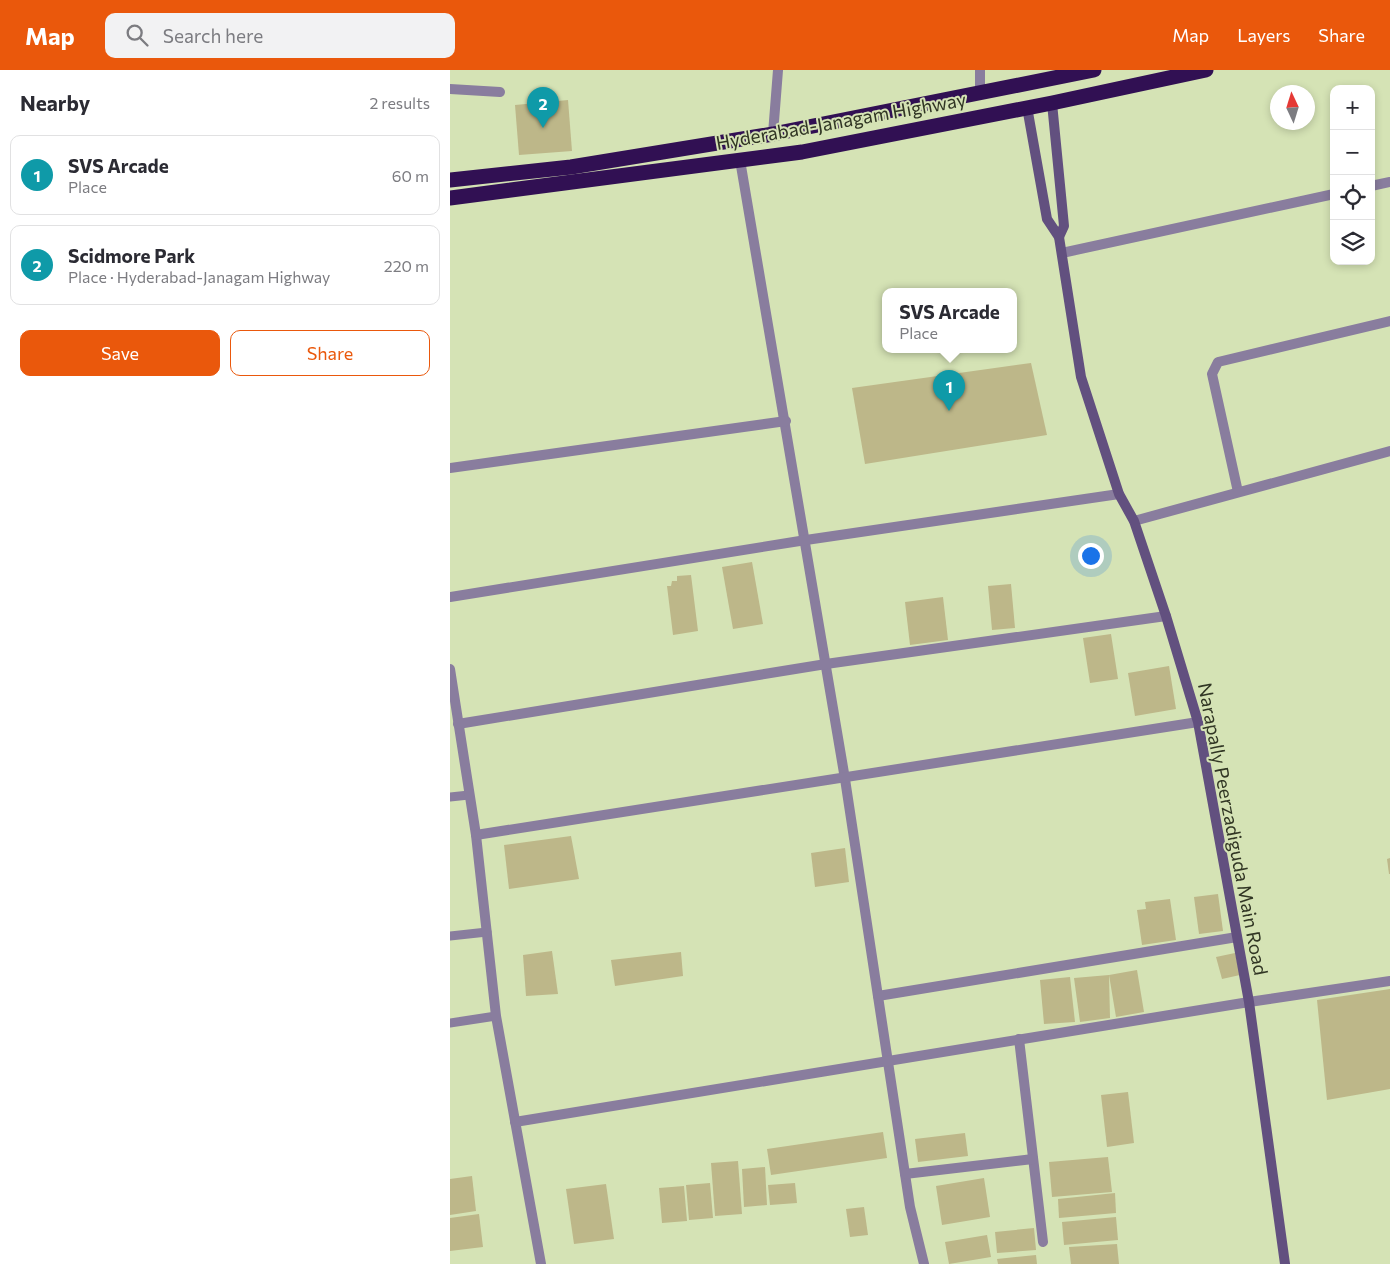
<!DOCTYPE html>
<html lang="en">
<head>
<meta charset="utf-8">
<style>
	:root { --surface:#fff; --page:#f2f2f3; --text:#2b2b33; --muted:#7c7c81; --line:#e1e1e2; --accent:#ea580c }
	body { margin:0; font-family:Commissioner,sans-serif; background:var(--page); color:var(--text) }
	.controls { position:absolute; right:15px; top:15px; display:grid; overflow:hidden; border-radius:10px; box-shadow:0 2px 8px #0003 }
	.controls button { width:45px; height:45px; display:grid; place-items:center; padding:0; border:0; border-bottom:1px solid var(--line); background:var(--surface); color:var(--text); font:25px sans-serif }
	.compass { position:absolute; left:820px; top:15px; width:45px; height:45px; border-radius:50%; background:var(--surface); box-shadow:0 2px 8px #0003; rotate:356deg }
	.you { position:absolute; left:640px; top:485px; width:18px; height:18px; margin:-12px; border:4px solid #fff; border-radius:50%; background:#1a73e8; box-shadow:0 0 0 8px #1a73e833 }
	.badge { display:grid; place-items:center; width:32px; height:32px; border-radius:50%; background:var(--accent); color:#fff; font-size:16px; font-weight:700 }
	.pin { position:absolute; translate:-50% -41px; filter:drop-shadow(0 1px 2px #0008) }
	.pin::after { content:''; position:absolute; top:26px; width:18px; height:15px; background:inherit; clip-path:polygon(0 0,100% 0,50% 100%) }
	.popup { position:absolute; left:432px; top:218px; width:135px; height:65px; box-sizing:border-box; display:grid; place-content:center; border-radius:10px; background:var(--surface); filter:drop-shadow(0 1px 4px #0005); font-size:16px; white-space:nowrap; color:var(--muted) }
	.popup b { font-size:19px; color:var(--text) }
	.popup::after { content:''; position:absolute; left:50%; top:100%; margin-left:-10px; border:10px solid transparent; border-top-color:var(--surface) }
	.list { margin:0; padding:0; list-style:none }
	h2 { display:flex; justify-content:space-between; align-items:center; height:65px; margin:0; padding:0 20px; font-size:21px }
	h2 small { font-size:16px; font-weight:400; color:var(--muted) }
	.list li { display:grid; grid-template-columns:32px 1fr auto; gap:15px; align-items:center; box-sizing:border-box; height:80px; margin:0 10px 10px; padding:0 10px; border:1px solid var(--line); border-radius:10px }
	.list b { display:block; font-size:19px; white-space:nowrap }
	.list p { margin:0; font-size:16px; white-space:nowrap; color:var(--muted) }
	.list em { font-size:16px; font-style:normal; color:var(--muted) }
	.actions { display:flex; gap:10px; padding:15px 20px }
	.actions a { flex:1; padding:11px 0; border:1px solid var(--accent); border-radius:10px; text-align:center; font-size:18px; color:var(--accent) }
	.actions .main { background:var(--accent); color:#fff }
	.icon { flex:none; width:28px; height:28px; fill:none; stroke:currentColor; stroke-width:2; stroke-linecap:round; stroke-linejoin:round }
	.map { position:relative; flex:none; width:940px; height:1194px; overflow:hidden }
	header { display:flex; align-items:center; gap:30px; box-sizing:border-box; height:70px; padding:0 25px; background:var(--accent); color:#fff }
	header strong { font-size:24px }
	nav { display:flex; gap:28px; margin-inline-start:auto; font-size:18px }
	.search { width:350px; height:45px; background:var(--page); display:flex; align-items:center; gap:12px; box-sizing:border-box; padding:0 18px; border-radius:10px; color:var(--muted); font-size:19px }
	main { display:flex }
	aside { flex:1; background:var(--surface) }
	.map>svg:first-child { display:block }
	.building { fill:#bdb789 }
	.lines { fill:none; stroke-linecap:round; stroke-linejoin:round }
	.lane { stroke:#897d9e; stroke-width:9 }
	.street { stroke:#897d9e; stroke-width:10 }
	.secondary { stroke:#62507f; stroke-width:10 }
	.highway { stroke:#311053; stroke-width:15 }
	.labels { text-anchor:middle; stroke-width:4; stroke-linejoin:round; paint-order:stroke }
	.street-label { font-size:19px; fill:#313624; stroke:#d5e3b5 }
</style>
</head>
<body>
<header>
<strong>Map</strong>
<div class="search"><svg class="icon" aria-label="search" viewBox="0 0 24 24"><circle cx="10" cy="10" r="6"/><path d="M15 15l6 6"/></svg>Search here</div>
<nav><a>Map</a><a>Layers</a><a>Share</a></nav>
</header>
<main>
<aside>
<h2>Nearby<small>2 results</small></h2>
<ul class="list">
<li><span class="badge" style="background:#0f9aa8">1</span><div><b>SVS Arcade</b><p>Place</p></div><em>60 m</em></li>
<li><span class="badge" style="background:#0f9aa8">2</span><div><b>Scidmore Park</b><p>Place · Hyderabad-Janagam Highway</p></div><em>220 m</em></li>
</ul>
<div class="actions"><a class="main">Save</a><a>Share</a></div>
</aside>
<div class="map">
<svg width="940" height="1194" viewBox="0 0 940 1194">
	<rect width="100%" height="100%" fill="#d5e3b5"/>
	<g class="building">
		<path d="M118 30 122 81 69 85 65 35Z"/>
		<path d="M581 293 597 365 415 394 402 318Z"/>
		<path d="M302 492 313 554 283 559 272 497Z"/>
		<path d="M241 505 248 561 223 565 217 516H221L222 511H227V506Z"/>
		<path d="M561 514 565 558 542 560 538 516Z"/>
		<path d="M493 527 498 570 460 575 455 532Z"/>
		<path d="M661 564 668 609 640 613 633 568Z"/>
		<path d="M719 596 726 639 685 646 678 603Z"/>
		<path d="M121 766 129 809 59 819 54 775Z"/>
		<path d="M395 778 399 812 365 817 361 783Z"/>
		<path d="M940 788V804H939L937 789Z"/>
		<path d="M768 824 773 861 749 864 744 827Z"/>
		<path d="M720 829 726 870 692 875 687 840 696 839 695 832Z"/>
		<path d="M102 881 108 924 76 926 73 885Z"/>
		<path d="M231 882 233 906 165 916 161 890Z"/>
		<path d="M785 883 790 905 772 909 766 887Z"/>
		<path d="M687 900 694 942 666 947 659 905Z"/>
		<path d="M659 905 660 948 630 952 624 908Z"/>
		<path d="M620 907 625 952 594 954 590 910Z"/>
		<path d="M940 919V1019L877 1030 867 930Z"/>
		<path d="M678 1022 684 1073 657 1077 651 1025Z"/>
		<path d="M433 1062 437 1088 321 1105 317 1079Z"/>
		<path d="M515 1063 518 1086 468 1092 465 1069Z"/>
		<path d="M658 1087 662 1122 602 1127 599 1092Z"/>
		<path d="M288 1091 292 1144 265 1146 261 1093Z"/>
		<path d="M315 1097 317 1135 294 1137 292 1099Z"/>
		<path d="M22 1106 26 1141 0 1145V1109Z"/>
		<path d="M534 1108 540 1147 492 1155 486 1116Z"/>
		<path d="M260 1113 263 1148 239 1150 236 1115Z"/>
		<path d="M345 1113 347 1133 320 1135 318 1115Z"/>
		<path d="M156 1114 164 1169 124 1174 116 1119Z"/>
		<path d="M234 1116 237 1151 212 1153 209 1118Z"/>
		<path d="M665 1123 666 1143 609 1148 608 1129Z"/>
		<path d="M414 1137 418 1165 400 1167 396 1139Z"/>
		<path d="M29 1144 33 1177 0 1181V1148Z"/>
		<path d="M666 1147 668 1170 614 1175 612 1152Z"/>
		<path d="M584 1158 586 1180 547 1183 545 1162Z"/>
		<path d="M537 1165 541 1187 499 1194 495 1172Z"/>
		<path d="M667 1174 669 1194H621L619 1177Z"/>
		<path d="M586 1185 587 1194H548L547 1189Z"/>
	</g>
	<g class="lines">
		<g class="lane">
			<path d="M0 727 19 725"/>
			<path d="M0 866 37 862"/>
			<path d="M0 953 46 946"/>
		</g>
		<g class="street">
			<path d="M0 19 50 22"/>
			<path d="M530 24V0"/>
			<path d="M323 64 328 0"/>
			<path d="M290 90 395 709 460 1137 474 1194"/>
			<path d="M921 116 940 112"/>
			<path d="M612 183 884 124"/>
			<path d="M0 398 336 351"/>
			<path d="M788 422 762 304 768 292 940 251"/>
			<path d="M684 451 940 381"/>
			<path d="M0 527 356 470 669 424"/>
			<path d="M0 599 26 765 46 946 91 1194"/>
			<path d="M8 654 376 594 716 546"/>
			<path d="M26 765 748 652"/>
			<path d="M428 926 787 867"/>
			<path d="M569 969 593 1172"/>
			<path d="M65 1052 799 932 940 911"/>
			<path d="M455 1104 583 1089"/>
		</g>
		<g class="secondary">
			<path d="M602 33 614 156 609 167"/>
			<path d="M577 37 597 149 609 167 631 307 669 424 684 451 716 546 748 652 799 932 835 1194"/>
		</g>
		<g class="highway">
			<path d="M0 110 121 97 323 64 644 0"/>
			<path d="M0 128 352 82 602 33 756 0"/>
		</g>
	</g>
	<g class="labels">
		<g class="street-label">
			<text transform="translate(391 51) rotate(-10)" y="7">Hyderabad-Janagam Highway</text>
			<text transform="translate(783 759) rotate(79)" y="7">Narapally Peerzadiguda Main Road</text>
		</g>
	</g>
</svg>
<div class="controls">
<button>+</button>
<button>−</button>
<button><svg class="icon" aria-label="locate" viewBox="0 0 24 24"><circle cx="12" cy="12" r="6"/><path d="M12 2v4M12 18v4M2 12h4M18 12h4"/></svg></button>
<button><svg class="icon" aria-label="layers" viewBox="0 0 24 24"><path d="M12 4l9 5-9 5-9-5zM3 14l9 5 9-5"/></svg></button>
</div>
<svg class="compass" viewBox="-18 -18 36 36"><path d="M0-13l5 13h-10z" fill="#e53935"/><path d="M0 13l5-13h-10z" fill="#7c7c81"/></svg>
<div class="you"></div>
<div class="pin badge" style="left:499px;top:341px;background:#0f9aa8">1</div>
<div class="popup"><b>SVS Arcade</b>Place</div>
<div class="pin badge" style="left:93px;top:58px;background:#0f9aa8">2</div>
</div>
</main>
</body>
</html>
